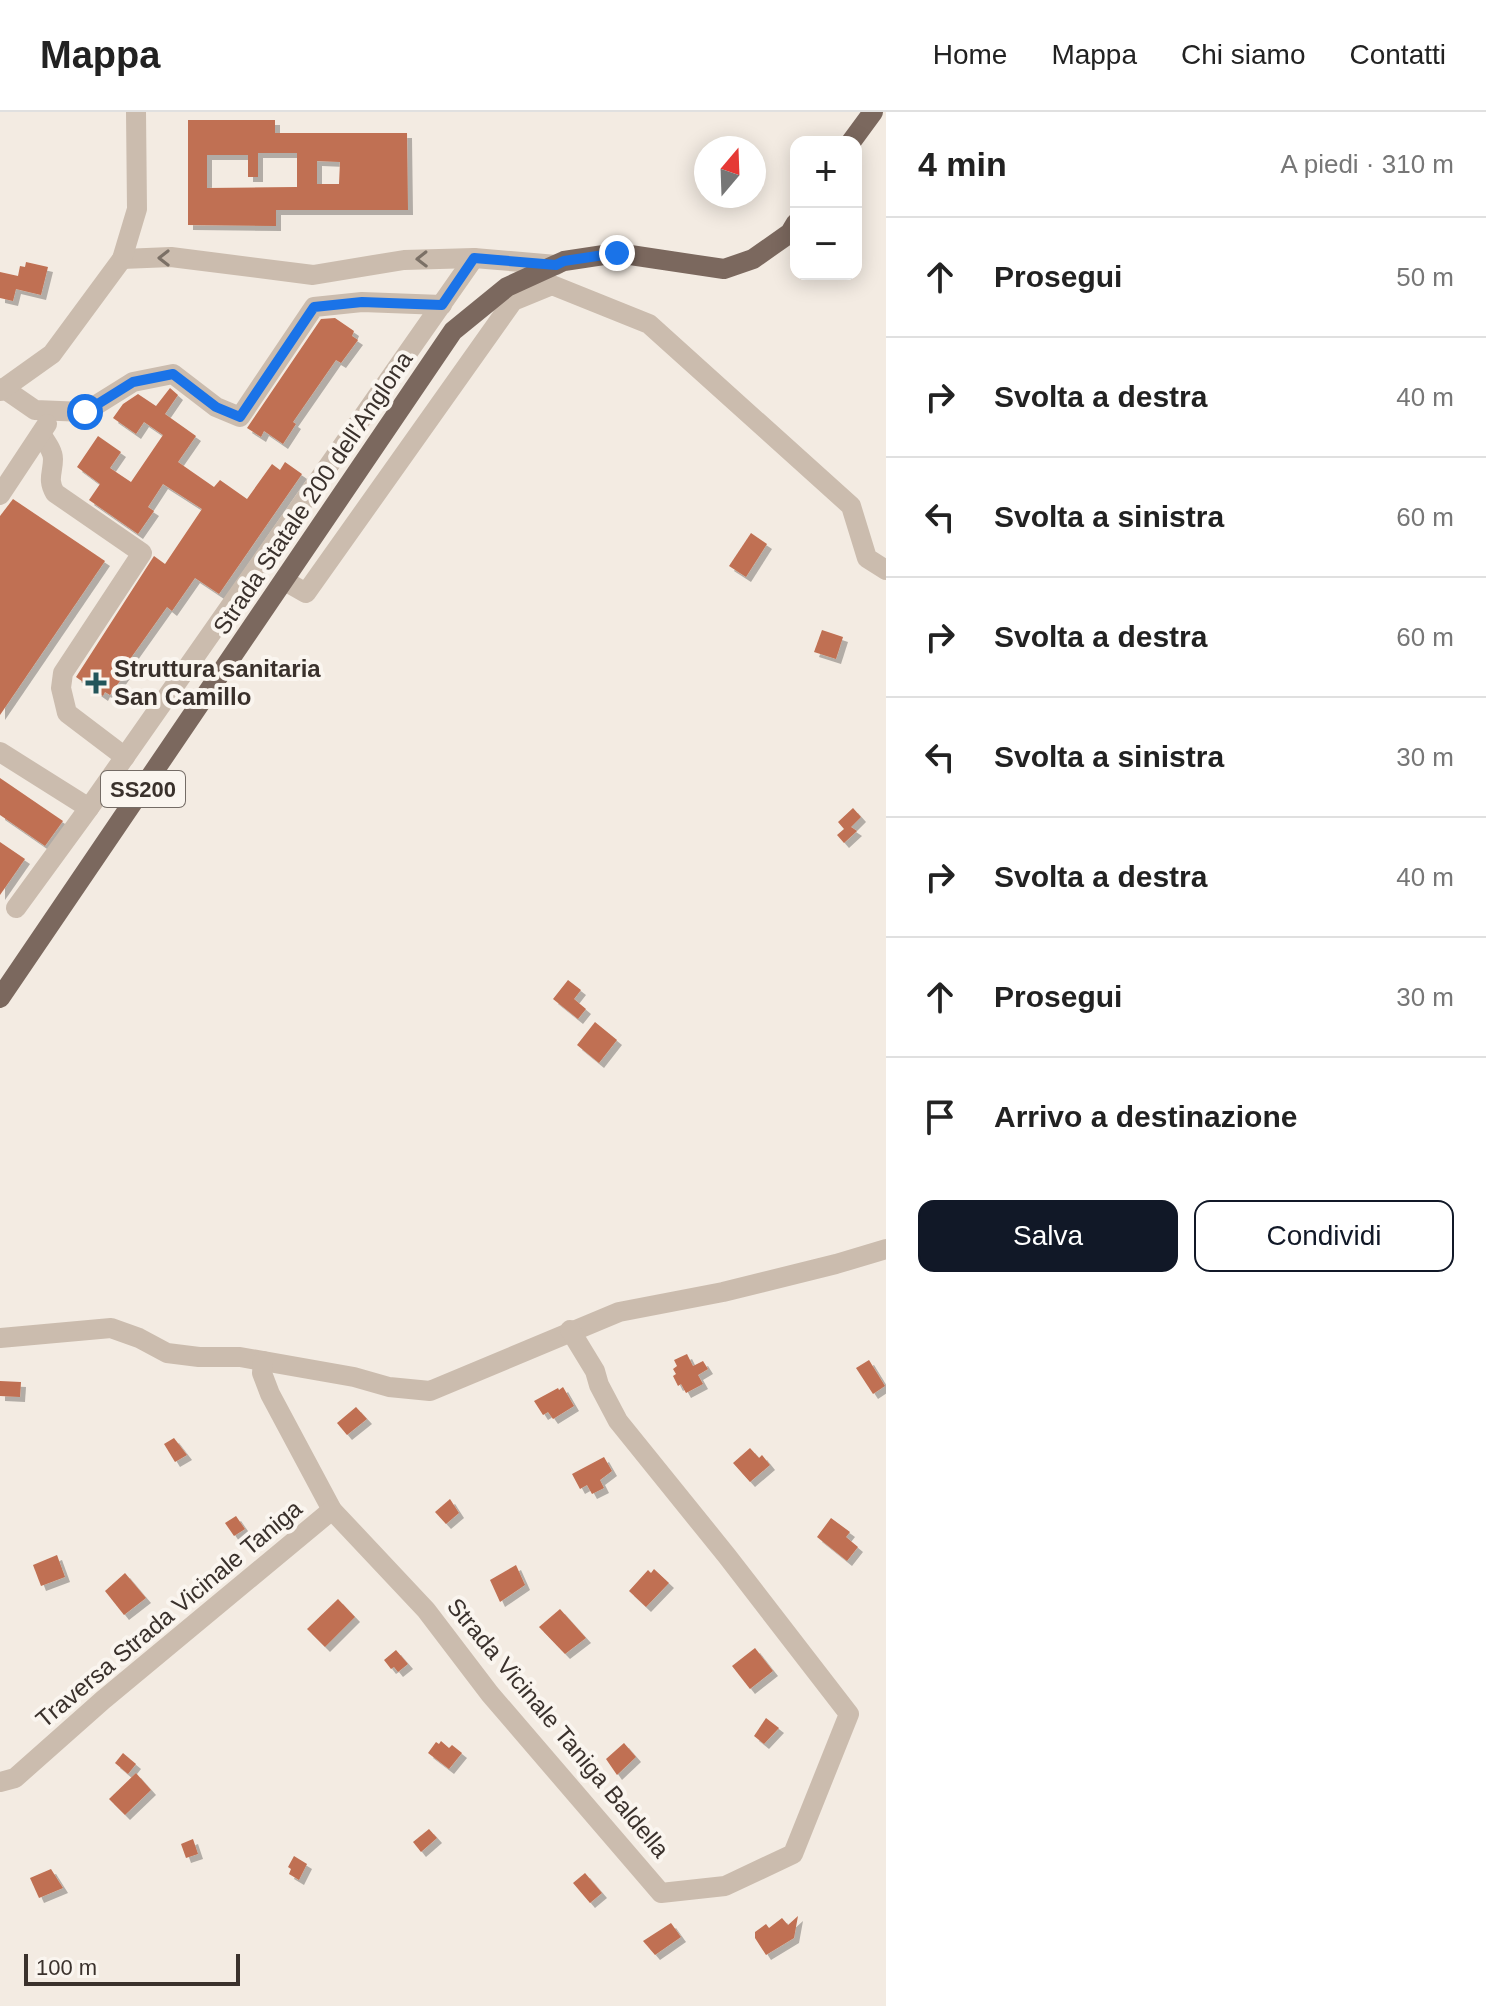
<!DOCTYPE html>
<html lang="it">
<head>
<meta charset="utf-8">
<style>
	:root { --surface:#fff; --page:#f2f2f2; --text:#222; --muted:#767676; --line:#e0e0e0; --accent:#111827 }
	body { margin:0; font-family:Helvetica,sans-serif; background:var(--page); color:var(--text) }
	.controls { position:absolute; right:24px; top:24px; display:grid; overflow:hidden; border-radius:16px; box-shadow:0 4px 20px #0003 }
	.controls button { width:72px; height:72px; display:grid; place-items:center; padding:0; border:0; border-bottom:2px solid var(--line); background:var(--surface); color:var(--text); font:40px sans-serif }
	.compass { position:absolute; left:694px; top:24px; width:72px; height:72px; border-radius:50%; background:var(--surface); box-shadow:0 4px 20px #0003; rotate:19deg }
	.scale { position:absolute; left:24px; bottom:20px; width:216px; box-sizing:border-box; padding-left:8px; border:4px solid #3a312c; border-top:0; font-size:22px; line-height:28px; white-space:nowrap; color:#3a312c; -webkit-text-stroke:6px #faf5ef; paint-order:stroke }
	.stop { position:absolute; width:24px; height:24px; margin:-18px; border:6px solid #1a73e8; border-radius:50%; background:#fff }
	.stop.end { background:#1a73e8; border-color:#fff; box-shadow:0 2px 8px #0008 }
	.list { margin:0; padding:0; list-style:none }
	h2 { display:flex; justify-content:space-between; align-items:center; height:104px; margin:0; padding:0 32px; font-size:34px }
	h2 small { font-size:26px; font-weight:400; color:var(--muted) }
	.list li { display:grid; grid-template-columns:52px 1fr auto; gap:24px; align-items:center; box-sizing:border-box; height:120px; padding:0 32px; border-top:2px solid var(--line) }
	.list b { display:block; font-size:30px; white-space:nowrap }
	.list em { font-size:26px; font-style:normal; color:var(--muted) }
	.actions { display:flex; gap:16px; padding:24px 32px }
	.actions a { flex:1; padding:18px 0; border:2px solid var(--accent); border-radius:16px; text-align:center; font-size:28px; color:var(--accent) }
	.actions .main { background:var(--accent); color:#fff }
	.icon { flex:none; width:44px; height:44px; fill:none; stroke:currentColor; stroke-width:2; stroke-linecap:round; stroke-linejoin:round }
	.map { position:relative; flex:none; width:886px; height:1894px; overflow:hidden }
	header { display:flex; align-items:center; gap:48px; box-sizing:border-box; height:112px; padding:0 40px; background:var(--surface); border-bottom:2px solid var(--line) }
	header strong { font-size:38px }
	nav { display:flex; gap:44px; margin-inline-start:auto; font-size:28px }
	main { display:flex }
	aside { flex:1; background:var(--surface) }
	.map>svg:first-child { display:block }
	.building { fill:#c07052; fill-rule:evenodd; filter:url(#shadow) }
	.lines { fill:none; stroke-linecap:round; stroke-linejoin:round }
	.minor { stroke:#cbbcae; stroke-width:20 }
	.major { stroke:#7b685e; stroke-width:20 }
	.oneway { stroke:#7b7066 }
	.route { stroke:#1a73e8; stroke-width:10 }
	.poi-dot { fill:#23555a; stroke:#faf5ef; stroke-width:3 }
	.labels { text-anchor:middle; stroke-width:8; stroke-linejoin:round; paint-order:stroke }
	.shield { fill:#faf5ef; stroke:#746c66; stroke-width:2 }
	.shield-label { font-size:22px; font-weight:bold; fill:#3a312c }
	.street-label { font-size:24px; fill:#3a312c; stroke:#faf5ef }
	.poi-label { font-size:24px; font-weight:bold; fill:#3a312c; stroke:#faf5ef; text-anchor:start }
</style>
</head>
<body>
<header>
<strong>Mappa</strong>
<nav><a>Home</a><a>Mappa</a><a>Chi siamo</a><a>Contatti</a></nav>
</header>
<main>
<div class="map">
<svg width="886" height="1894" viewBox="0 0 886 1894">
	<defs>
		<filter id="shadow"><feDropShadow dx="5" dy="5" stdDeviation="0" flood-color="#0004"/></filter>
	</defs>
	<rect width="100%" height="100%" fill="#f3ebe2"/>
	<g class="building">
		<path d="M188 8H275V21H407L408 98H276V114L188 113ZM258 41H297V75L207 76V43H248V65H258ZM317 49 340 50 339 72H317Z"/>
		<path d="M26 150 48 155 41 183 16 177 13 189 0 186V160L18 164 20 154 25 155Z"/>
		<path d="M335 206 354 219 352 224 358 228 341 251 336 248 293 310 296 312 283 332 264 319 261 325 247 316 321 207Z"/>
		<path d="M170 276 178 283 165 302 196 324 178 350 214 375 220 368 247 387 272 352 280 358 285 350 302 362 219 482 195 466 172 499 167 495 123 557 127 559 110 583 105 580 103 584 76 565 154 444 165 452 202 397 163 372 148 395 154 399 138 422 89 388 100 372 77 355 98 324 121 340 110 356 131 370 163 323 144 310 136 322 113 306 123 292 138 282 156 294Z"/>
		<path d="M13 387 105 449 0 603V404Z"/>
		<path d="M751 421 767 432 746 465 729 454Z"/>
		<path d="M822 518 843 525 836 547 814 540Z"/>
		<path d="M0 666 63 709 45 734 0 703Z"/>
		<path d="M853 696 861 705 851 715 857 719 844 731 837 723 844 717 838 710Z"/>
		<path d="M0 730 25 747 0 783Z"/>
		<path d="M568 868 581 878 574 887 586 897 578 907 553 887Z"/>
		<path d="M595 910 617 928 599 951 577 933Z"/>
		<path d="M687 1242 693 1254 703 1249 708 1257 698 1263 703 1272 686 1281 681 1272 678 1274 673 1264 676 1262 673 1257 677 1254 674 1248Z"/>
		<path d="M869 1248 885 1274 873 1282 856 1256Z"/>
		<path d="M0 1269 21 1270 20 1285 0 1284Z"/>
		<path d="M563 1275 574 1294 553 1307 548 1300 543 1303 534 1289 558 1276 559 1278Z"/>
		<path d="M356 1295 367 1307 347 1323 337 1311Z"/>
		<path d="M174 1326 187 1343 175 1350 164 1332Z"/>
		<path d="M750 1336 759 1346 762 1343 770 1353 750 1370 733 1351Z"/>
		<path d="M604 1345 612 1359 600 1368 604 1376 592 1382 587 1373 580 1377 572 1362Z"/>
		<path d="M450 1387 459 1401 446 1412 435 1400Z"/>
		<path d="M236 1404 245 1417 234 1424 225 1411Z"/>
		<path d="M831 1406 850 1420 846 1425 858 1435 847 1449 817 1425Z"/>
		<path d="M57 1443 65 1465 41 1474 33 1453Z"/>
		<path d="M516 1453 525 1473 500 1490 490 1468Z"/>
		<path d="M654 1457 669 1471 646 1495 629 1479 648 1458 651 1461Z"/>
		<path d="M125 1461 146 1486 124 1503 105 1479Z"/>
		<path d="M338 1487 355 1505 325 1535 307 1517Z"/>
		<path d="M560 1497 586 1526 565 1542 539 1515Z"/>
		<path d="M755 1536 773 1559 750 1577 732 1554Z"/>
		<path d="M396 1538 408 1552 398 1560 394 1555 391 1557 384 1548Z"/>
		<path d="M766 1606 779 1616 764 1632 754 1624Z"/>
		<path d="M441 1629 449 1636 452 1633 462 1641 449 1657 428 1641 436 1630 439 1632Z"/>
		<path d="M624 1631 636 1645 617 1663 606 1647Z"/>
		<path d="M123 1641 136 1652 128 1662 115 1651Z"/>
		<path d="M136 1661 151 1678 125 1703 109 1687Z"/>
		<path d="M429 1717 437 1726 421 1740 413 1730Z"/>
		<path d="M193 1727 198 1742 186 1746 181 1732Z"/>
		<path d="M294 1744 307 1752 299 1768 289 1762 291 1757 288 1755Z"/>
		<path d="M51 1757 63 1776 39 1786 30 1766Z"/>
		<path d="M585 1761 602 1781 590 1791 573 1771Z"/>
		<path d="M798 1804 794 1826 766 1843 755 1826V1820L766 1812 769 1816 782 1806 788 1813Z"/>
		<path d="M671 1811 681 1825 655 1843 643 1829Z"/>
	</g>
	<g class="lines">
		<g class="minor">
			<path d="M122 147 171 145 313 163 404 148 474 146 556 153"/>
			<path d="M3 276 35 298 85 300 133 270 173 262 216 295 240 305 314 195 362 190 442 193"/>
			<path d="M0 279 52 242 122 147 137 97 136 0"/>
			<path d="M41 322C45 329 53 338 53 347 53 361 47 367 55 381L142 441 63 561 61 576 67 601 125 645"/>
			<path d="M0 383 47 312"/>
			<path d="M285 469 306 481 513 189 552 173 649 212 851 394 867 446 886 458"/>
			<path d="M0 640 89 696"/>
			<path d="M16 796 89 696 474 146"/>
			<path d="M0 1226 111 1216 139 1226 167 1241 199 1245H240L354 1265 389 1275 430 1279 619 1200 723 1180 836 1152 886 1137"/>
			<path d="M263 1249 262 1261 270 1282 332 1398 426 1498 490 1582 661 1781 725 1774 793 1742 849 1602 727 1444 618 1309 599 1273 595 1259 570 1218"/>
			<path d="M0 1670 15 1666 103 1588 332 1398"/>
		</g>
		<g class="major">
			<path d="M851 30 873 0"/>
			<path d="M0 886 453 219 507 175 564 149 617 141 724 157 753 147 790 121 796 111"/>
		</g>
	</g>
	<defs><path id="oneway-chevron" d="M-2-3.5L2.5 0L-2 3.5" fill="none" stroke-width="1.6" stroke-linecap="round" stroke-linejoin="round" transform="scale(2)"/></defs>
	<g class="oneway">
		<use href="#oneway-chevron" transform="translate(164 146) rotate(-180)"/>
		<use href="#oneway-chevron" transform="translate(422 147) rotate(179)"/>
	</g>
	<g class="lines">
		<path class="route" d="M85 300 133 270 173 262 216 295 240 305 314 195 362 190 442 193 474 146 556 153 564 149 617 141"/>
	</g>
	<path class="poi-dot" d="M92 559h8v8h8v8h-8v8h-8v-8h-8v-8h8z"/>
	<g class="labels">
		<rect class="shield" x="101" y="659" width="84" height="36" rx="6"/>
		<g class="shield-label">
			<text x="143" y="685">SS200</text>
		</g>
		<g class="street-label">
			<text transform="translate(313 381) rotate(-56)" y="8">Strada Statale 200 dell'Anglona</text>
			<text transform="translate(169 1502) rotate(-40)" y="8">Traversa Strada Vicinale Taniga</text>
			<text transform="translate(558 1616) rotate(50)" y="8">Strada Vicinale Taniga Baldella</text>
		</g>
		<g class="poi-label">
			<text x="114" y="565">Struttura sanitaria<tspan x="114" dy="28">San Camillo</tspan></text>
		</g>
	</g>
</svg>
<div class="controls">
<button>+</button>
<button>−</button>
</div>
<svg class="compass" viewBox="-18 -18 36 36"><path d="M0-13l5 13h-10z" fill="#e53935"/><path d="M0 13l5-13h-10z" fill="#767676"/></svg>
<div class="scale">100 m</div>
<div class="stop" style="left:85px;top:300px"></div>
<div class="stop end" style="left:617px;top:141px"></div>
</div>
<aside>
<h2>4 min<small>A piedi · 310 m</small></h2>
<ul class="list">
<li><svg class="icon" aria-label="ahead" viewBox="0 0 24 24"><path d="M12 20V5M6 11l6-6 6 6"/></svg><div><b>Prosegui</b></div><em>50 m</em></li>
<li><svg class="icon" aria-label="right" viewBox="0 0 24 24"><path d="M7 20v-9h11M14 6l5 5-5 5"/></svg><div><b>Svolta a destra</b></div><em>40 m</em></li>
<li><svg class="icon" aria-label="left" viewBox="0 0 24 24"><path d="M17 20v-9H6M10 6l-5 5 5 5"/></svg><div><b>Svolta a sinistra</b></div><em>60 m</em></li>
<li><svg class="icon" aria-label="right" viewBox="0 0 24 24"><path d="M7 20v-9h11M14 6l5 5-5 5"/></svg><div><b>Svolta a destra</b></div><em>60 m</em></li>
<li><svg class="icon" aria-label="left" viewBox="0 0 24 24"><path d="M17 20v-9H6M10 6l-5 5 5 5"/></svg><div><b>Svolta a sinistra</b></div><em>30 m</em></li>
<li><svg class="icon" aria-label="right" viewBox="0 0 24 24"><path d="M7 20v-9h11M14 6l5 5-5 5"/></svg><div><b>Svolta a destra</b></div><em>40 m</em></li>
<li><svg class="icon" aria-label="ahead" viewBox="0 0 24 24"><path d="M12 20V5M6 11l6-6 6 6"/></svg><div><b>Prosegui</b></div><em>30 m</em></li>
<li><svg class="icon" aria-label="arrive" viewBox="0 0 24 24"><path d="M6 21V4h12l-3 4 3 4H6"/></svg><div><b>Arrivo a destinazione</b></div></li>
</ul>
<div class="actions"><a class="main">Salva</a><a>Condividi</a></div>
</aside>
</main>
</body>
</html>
